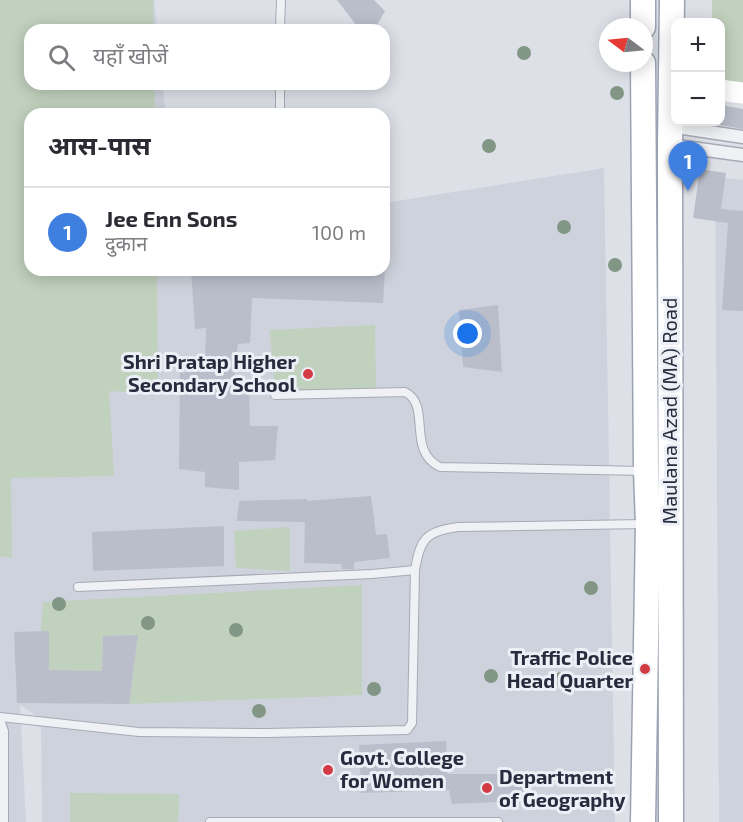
<!DOCTYPE html>
<html lang="hi">
<head>
<meta charset="utf-8">
<style>
	:root { --surface:#fff; --page:#f7f7f7; --text:#2b2b33; --muted:#7c7c81; --line:#e1e1e2; --accent:#1a73e8 }
	body { margin:0; font-family:"Exo 2","Noto Sans Devanagari",sans-serif; background:var(--page); color:var(--text) }
	.controls { position:absolute; right:18px; top:18px; display:grid; overflow:hidden; border-radius:12px; box-shadow:0 3px 15px #0003 }
	.controls button { width:54px; height:54px; display:grid; place-items:center; padding:0; border:0; border-bottom:2px solid var(--line); background:var(--surface); color:var(--text); font:30px sans-serif }
	.compass { position:absolute; left:599px; top:18px; width:54px; height:54px; border-radius:50%; background:var(--surface); box-shadow:0 3px 15px #0003; rotate:286deg }
	.you { position:absolute; left:468px; top:334px; width:21px; height:21px; margin:-15px; border:4px solid #fff; border-radius:50%; background:#1a73e8; box-shadow:0 0 0 9px #1a73e833 }
	.badge { display:grid; place-items:center; width:39px; height:39px; border-radius:50%; background:var(--accent); color:#fff; font-size:20px; font-weight:700 }
	.pin { position:absolute; translate:-50% -50px; filter:drop-shadow(0 2px 3px #0008) }
	.pin::after { content:''; position:absolute; top:32px; width:21px; height:18px; background:inherit; clip-path:polygon(0 0,100% 0,50% 100%) }
	.list { margin:0; padding:0; list-style:none }
	h2 { display:flex; justify-content:space-between; align-items:center; height:78px; margin:0; padding:0 24px; font-size:26px }
	h2 small { font-size:20px; font-weight:400; color:var(--muted) }
	.list li { display:grid; grid-template-columns:39px 1fr auto; gap:18px; align-items:center; box-sizing:border-box; height:90px; padding:0 24px; border-top:2px solid var(--line) }
	.list b { display:block; font-size:22px; white-space:nowrap }
	.list p { margin:0; font-size:20px; white-space:nowrap; color:var(--muted) }
	.list em { font-size:20px; font-style:normal; color:var(--muted) }
	.icon { flex:none; width:33px; height:33px; fill:none; stroke:currentColor; stroke-width:2; stroke-linecap:round; stroke-linejoin:round }
	.map { position:relative; flex:none; width:743px; height:822px; overflow:hidden }
	.search { position:absolute; background:var(--surface); box-shadow:0 3px 15px #0003; left:24px; top:24px; width:366px; height:66px; display:flex; align-items:center; gap:15px; box-sizing:border-box; padding:0 21px; border-radius:18px; color:var(--muted); font-size:22px }
	.panel { position:absolute; background:var(--surface); box-shadow:0 3px 15px #0003; left:24px; top:108px; width:366px; height:168px; border-radius:18px }
	.map>svg:first-child { display:block }
	.built { fill:#ced2dc }
	.green { fill:#c0d1bd }
	.building { fill:#babeca }
	.lines { fill:none; stroke-linecap:round; stroke-linejoin:round }
	.service-casing { stroke:#a6aab4; stroke-width:10 }
	.pedestrian-casing { stroke:#a6aab4; stroke-width:15 }
	.primary-casing { stroke:#9ba3b3; stroke-width:27 }
	.service { stroke:#eff1f5; stroke-width:8 }
	.pedestrian { stroke:#eff1f5; stroke-width:12 }
	.secondary { stroke:#fff; stroke-width:21 }
	.primary { stroke:#fff; stroke-width:24 }
	.tree { fill:#819684 }
	.poi-dot { fill:#d23b43; stroke:#eceff5; stroke-width:2 }
	.labels { text-anchor:middle; stroke-width:6; stroke-linejoin:round; paint-order:stroke }
	.poi-label { font-size:20px; font-weight:bold; fill:#262c3e; stroke:#eceff5; text-anchor:end }
	.street-label { font-size:20px; fill:#262c3e; stroke:#eceff5 }
</style>
</head>
<body>
<div class="map">
<svg width="743" height="822" viewBox="0 0 743 822">
	<rect width="100%" height="100%" fill="#dde0e7"/>
	<g class="built">
		<path d="M0 0H154L157 30H30V84H162L166 114H30V270H384V203L604 168 615 822H42L41 719 20 705 26 822H0Z"/>
		<path d="M715 177 743 180V822H719Z"/>
	</g>
	<g class="green">
		<path d="M0 0H153V30H30V84H154L155 114H30V270H157L158 394 109 391 114 476 11 478 12 558 0 556Z"/>
		<path d="M712 0H743V100L721 97 720 22H712Z"/>
		<path d="M375 325 376 390 275 393 270 330Z"/>
		<path d="M290 527V571L236 568 234 531Z"/>
		<path d="M362 585V695L129 704 138 635 103 636 102 671 49 670V632L41 631 43 602Z"/>
		<path d="M70 793 179 794 178 822H70Z"/>
	</g>
	<g class="building">
		<path d="M337 0H374L385 11 374 30H360Z"/>
		<path d="M720 105 743 109V129L720 125Z"/>
		<path d="M700 169 726 173 721 209 743 211V311L722 310 728 223 693 218Z"/>
		<path d="M191 270H385L383 303 252 298 250 343 238 344 233 384 249 383 250 426H278L275 460 239 462V490L205 487V472L179 469 180 373 205 370 206 328 195 329Z"/>
		<path d="M498 305 502 372 463 367 459 310Z"/>
		<path d="M371 496 376 535 387 534 390 558 354 562V569H342L341 564 304 563 305 522 237 521 239 501 307 499V501Z"/>
		<path d="M224 526V566L93 571 92 532Z"/>
		<path d="M49 631V670L102 671 103 636 138 635 129 704 17 703 14 632Z"/>
		<path d="M446 741 447 774H523L525 801 452 804 449 790 361 793 359 745Z"/>
	</g>
	<g class="lines">
		<defs>
			<g id="service">
				<path d="M280 30 281 0"/>
				<path d="M280 114V84"/>
				<path d="M275 395 405 392C432 405 406 451 440 467L644 471"/>
				<path d="M78 587 372 574 415 570"/>
				<path d="M0 717 139 732 268 733 407 730 412 723 415 570C420 539 426 531 458 527L644 524"/>
				<path d="M0 720 4 731V822"/>
				<path d="M210 822H498"/>
			</g>
			<g id="pedestrian">
				<path d="M670 126 743 137"/>
				<path d="M670 145 743 155"/>
			</g>
			<g id="primary">
				<path d="M643 27V0"/>
				<path d="M643 63 646 471 648 524 643 822"/>
				<path d="M671 822 670 145 672 0"/>
			</g>
		</defs>
		<use href="#service" class="service-casing"/>
		<use href="#pedestrian" class="pedestrian-casing"/>
		<use href="#primary" class="primary-casing"/>
		<use href="#service" class="service"/>
		<use href="#pedestrian" class="pedestrian"/>
		<path class="secondary" d="M720 90 743 93"/>
		<use href="#primary" class="primary"/>
	</g>
	<g class="tree">
		<circle cx="524" cy="53" r="7"/>
		<circle cx="617" cy="93" r="7"/>
		<circle cx="489" cy="146" r="7"/>
		<circle cx="564" cy="227" r="7"/>
		<circle cx="615" cy="265" r="7"/>
		<circle cx="591" cy="588" r="7"/>
		<circle cx="59" cy="604" r="7"/>
		<circle cx="148" cy="623" r="7"/>
		<circle cx="236" cy="630" r="7"/>
		<circle cx="491" cy="676" r="7"/>
		<circle cx="561" cy="679" r="7"/>
		<circle cx="374" cy="689" r="7"/>
		<circle cx="259" cy="711" r="7"/>
	</g>
	<g class="poi-dot">
		<circle cx="308" cy="374" r="6"/>
		<circle cx="645" cy="669" r="6"/>
		<circle cx="328" cy="770" r="6"/>
		<circle cx="487" cy="788" r="6"/>
	</g>
	<g class="labels">
		<g class="poi-label">
			<text x="296" y="369">Shri Pratap Higher<tspan x="296" dy="23">Secondary School</tspan></text>
			<text x="633" y="665">Traffic Police<tspan x="633" dy="23">Head Quarter</tspan></text>
			<text x="340" y="765" text-anchor="start">Govt. College<tspan x="340" dy="23">for Women</tspan></text>
			<text x="499" y="784" text-anchor="start">Department<tspan x="499" dy="23">of Geography</tspan></text>
		</g>
		<g class="street-label">
			<text transform="translate(670 411) rotate(-90)" y="7">Maulana Azad (MA) Road</text>
		</g>
	</g>
</svg>
<div class="controls">
<button>+</button>
<button>−</button>
</div>
<svg class="compass" viewBox="-18 -18 36 36"><path d="M0-13l5 13h-10z" fill="#e53935"/><path d="M0 13l5-13h-10z" fill="#7c7c81"/></svg>
<div class="you"></div>
<div class="pin badge" style="left:688px;top:191px;background:#3f7fe0">1</div>
<div class="search"><svg class="icon" aria-label="search" viewBox="0 0 24 24"><circle cx="10" cy="10" r="6"/><path d="M15 15l6 6"/></svg>यहाँ खोजें</div>
<section class="panel">
<h2>आस-पास<small></small></h2>
<ul class="list">
<li><span class="badge" style="background:#3f7fe0">1</span><div><b>Jee Enn Sons</b><p>दुकान</p></div><em>100 m</em></li>
</ul>
</section>
</div>
</body>
</html>
